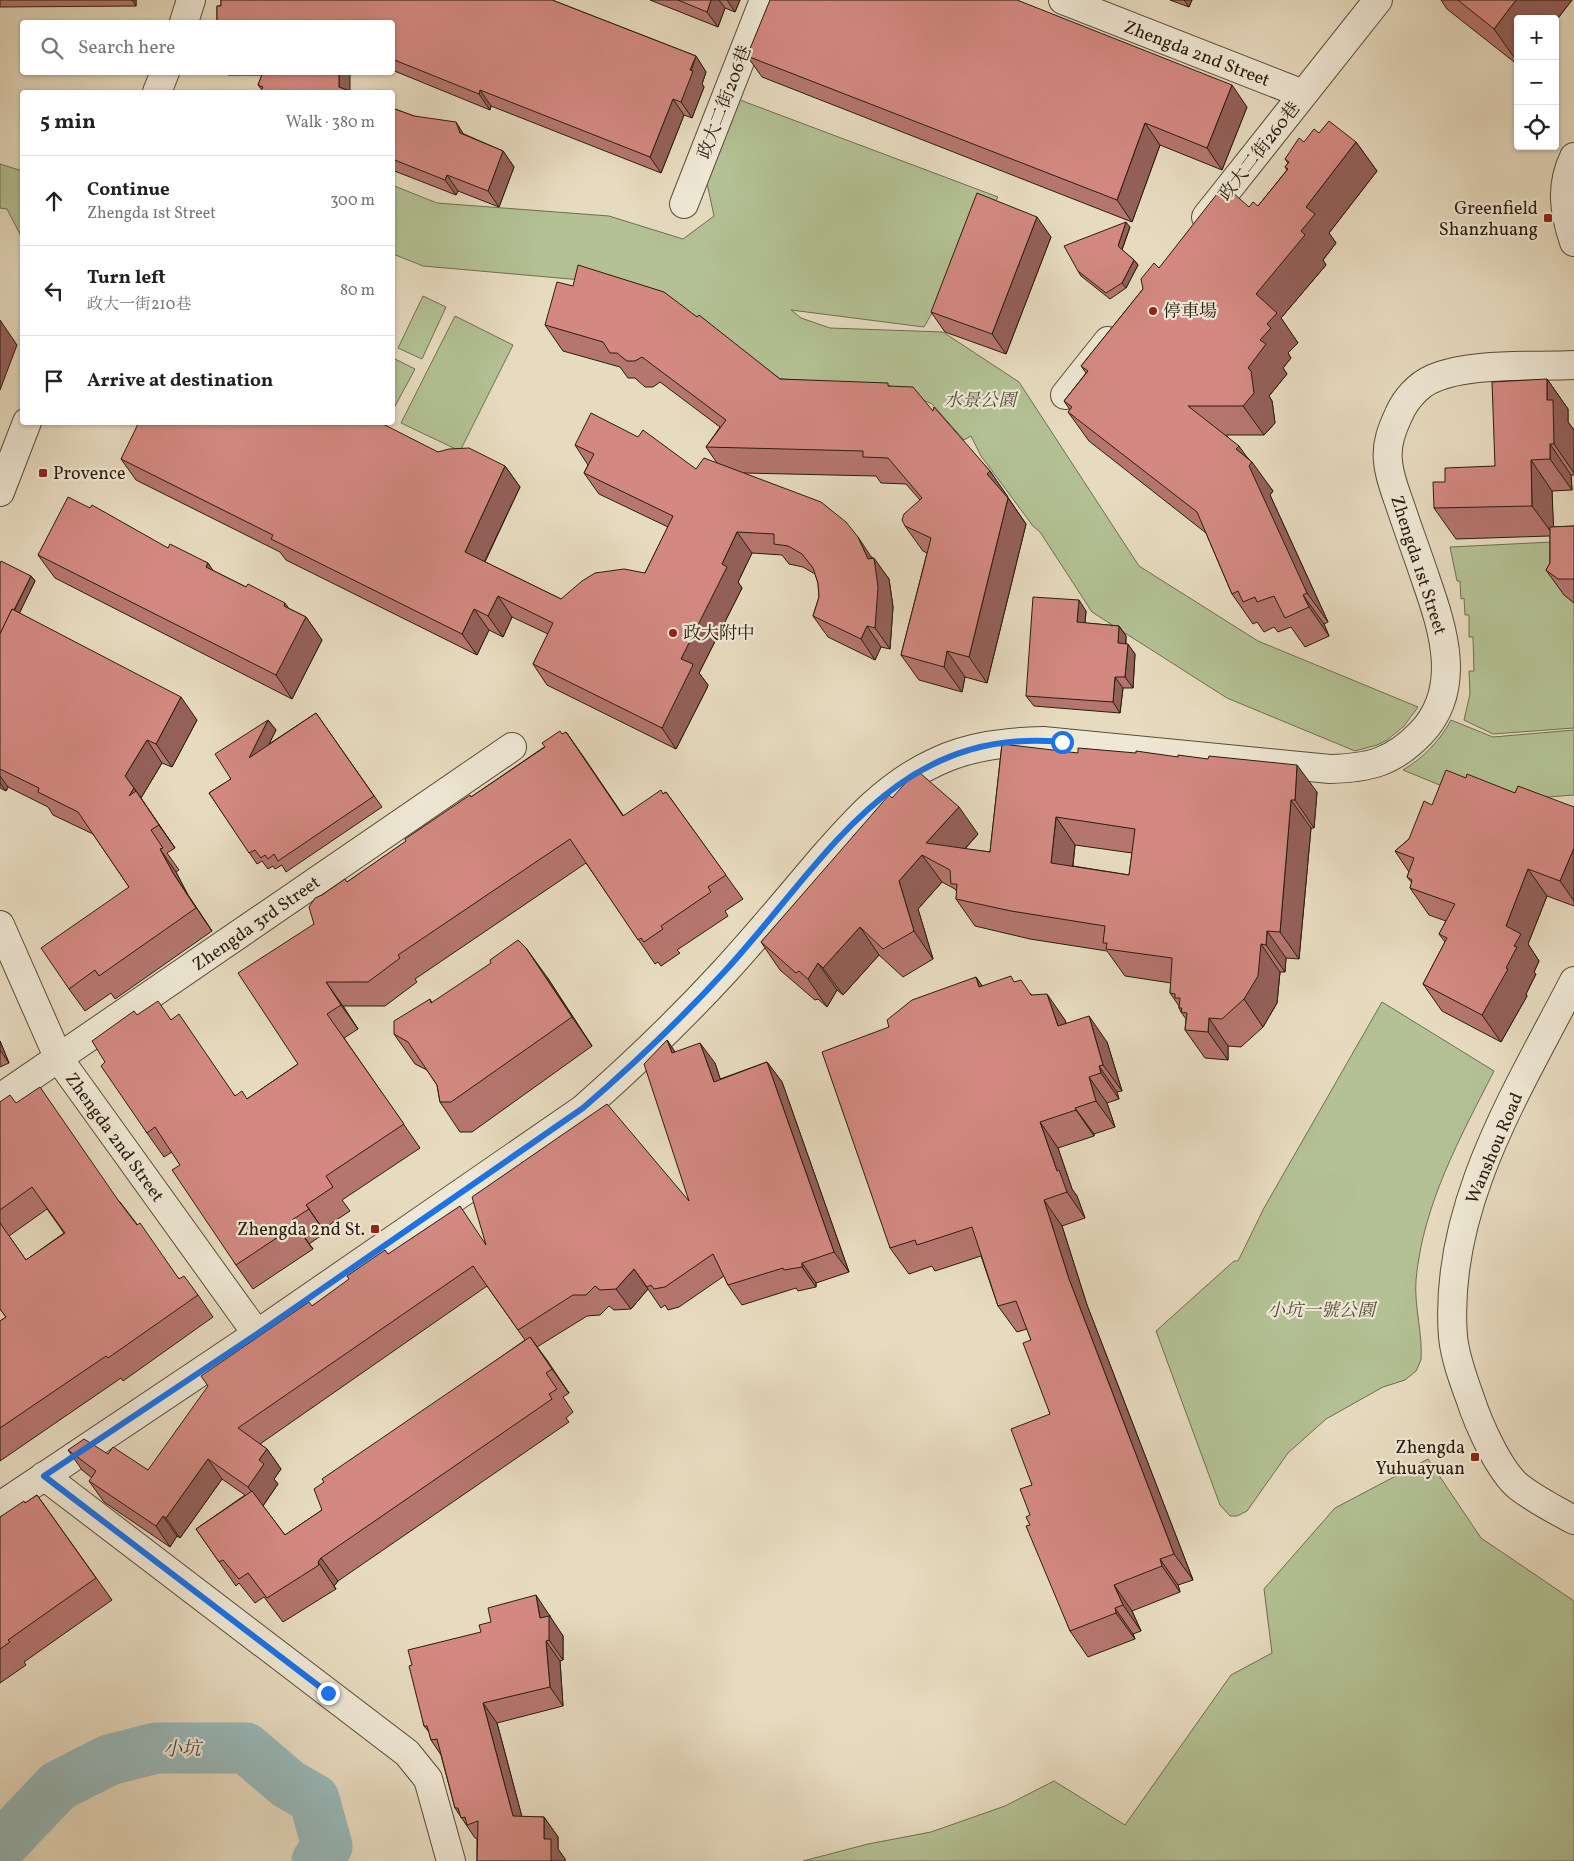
<!DOCTYPE html>
<html lang="en">
<head>
<meta charset="utf-8">
<style>
	:root { --surface:#fff; --page:#f2f2f2; --text:#202124; --muted:#757577; --line:#e0e0e0 }
	body { margin:0; font-family:Vollkorn,"Noto Serif TC",serif; background:var(--page); color:var(--text) }
	.controls { position:absolute; right:15px; top:15px; display:grid; overflow:hidden; border-radius:5px; box-shadow:0 1px 4px #0004 }
	.controls button { width:45px; height:45px; display:grid; place-items:center; padding:0; border:0; border-bottom:1px solid var(--line); background:var(--surface); color:var(--text); font:25px sans-serif }
	.stop { position:absolute; width:15px; height:15px; margin:-11px; border:4px solid #1a73e8; border-radius:50%; background:#fff }
	.stop.end { background:#1a73e8; border-color:#fff; box-shadow:0 1px 5px #0008 }
	.list { margin:0; padding:0; list-style:none }
	h2 { display:flex; justify-content:space-between; align-items:center; height:65px; margin:0; padding:0 20px; font-size:21px }
	h2 small { font-size:16px; font-weight:400; color:var(--muted) }
	.list li { display:grid; grid-template-columns:32px 1fr auto; gap:15px; align-items:center; box-sizing:border-box; height:90px; padding:0 20px; border-top:1px solid var(--line) }
	.list b { display:block; font-size:19px; white-space:nowrap }
	.list p { margin:0; font-size:16px; white-space:nowrap; color:var(--muted) }
	.list em { font-size:16px; font-style:normal; color:var(--muted) }
	.icon { flex:none; width:28px; height:28px; fill:none; stroke:currentColor; stroke-width:2; stroke-linecap:round; stroke-linejoin:round }
	.map { position:relative; flex:none; width:1574px; height:1861px; overflow:hidden }
	.search { position:absolute; background:var(--surface); box-shadow:0 1px 4px #0004; left:20px; top:20px; width:375px; height:55px; display:flex; align-items:center; gap:12px; box-sizing:border-box; padding:0 18px; border-radius:5px; color:var(--muted); font-size:19px }
	.panel { position:absolute; background:var(--surface); box-shadow:0 1px 4px #0004; left:20px; top:90px; width:375px; height:335px; border-radius:5px }
	.map>svg:first-child { display:block }
	.green { fill:#b3c194; stroke:#6e6e51 }
	.lines { fill:none; stroke-linecap:round; stroke-linejoin:round }
	.river { stroke:#99b9ba; stroke-width:51 }
	.minor-casing { stroke:#594c3a; stroke-width:30 }
	.tertiary-casing { stroke:#594c3a; stroke-width:30 }
	.minor { stroke:#efe8d5; stroke-width:28 }
	.tertiary { stroke:#efe8d5; stroke-width:28 }
	.wall { fill:#b5766f; stroke:#2a1c0e; fill-rule:evenodd }
	.shaded-wall { fill:#94605a; stroke:#2a1c0e }
	.building { fill:#d38981; stroke:#2a1c0e; fill-rule:evenodd }
	.route { stroke:#1a73e8; stroke-width:6 }
	.poi-dot { fill:#8f2418; stroke:#efe8d5; stroke-width:2 }
	.labels { text-anchor:middle; stroke-width:4.5; stroke-linejoin:round; paint-order:stroke }
	.street-label { font-size:18px; fill:#2a1c0e; stroke:#efe8d5 }
	.poi-label { font-size:18px; fill:#2a1c0e; stroke:#efe8d5; text-anchor:end }
	.park-label { font-size:18px; font-style:italic; fill:#534e36; stroke:#efe8d5 }
	.water-label { font-size:19px; font-style:italic; fill:#4b4b42; stroke:#efe8d5 }
</style>
</head>
<body>
<div class="map">
<svg width="1574" height="1861" viewBox="0 0 1574 1861">
	<rect width="100%" height="100%" fill="#e7dbbf"/>
	<filter id="stains"><feTurbulence type="fractalNoise" baseFrequency=".004" numOctaves="4"/><feColorMatrix values="0 0 0 0 .2 0 0 0 0 .09 0 0 0 0 .02 0 0 0 .5 -.17"/></filter>
	<radialGradient id="worn" r=".72"><stop offset=".6" stop-color="#630" stop-opacity="0"/><stop offset="1" stop-color="#630" stop-opacity=".3"/></radialGradient>
	<g class="green">
		<path d="M740 100 998 197 924 327 791 310 801 318 830 328 943 332 1019 382 1139 566 1258 641 1418 707 1404 726 1387 740 1377 745 1355 751 1227 698 1092 612 1040 532 1033 526 981 456 971 436 964 440 932 404 921 399 819 393 770 376 593 281 423 266 393 254 392 185 437 203 609 216 683 239 714 216 707 183Z"/>
		<path d="M0 164 22 171V238L7 209 0 208Z"/>
		<path d="M423 296 446 307 422 359 398 348Z"/>
		<path d="M455 316 513 345 460 451 401 423Z"/>
		<path d="M393 358 415 369 393 410Z"/>
		<path d="M1574 541V728L1493 734 1464 720 1470 694 1469 671H1474L1473 637H1469V615H1465L1464 598 1461 599 1460 581H1457L1450 547Z"/>
		<path d="M1451 720 1493 737 1574 730V795L1481 802 1403 770C1423 758 1440 741 1451 720Z"/>
		<path d="M1382 1002 1494 1071C1460 1138 1423 1204 1416 1280 1414 1307 1423 1334 1421 1360L1416 1371 1405 1380 1383 1387 1326 1419 1288 1453 1247 1511 1237 1516H1230L1220 1505 1156 1331 1234 1261H1238L1264 1208Z"/>
		<path d="M1428 1459 1481 1538 1574 1601V1861H803L868 1844 931 1832 1005 1806 1054 1781 1125 1825 1231 1675 1272 1653 1264 1589 1335 1508Z"/>
	</g>
	<g class="lines">
		<path class="river" d="M0 1847 58 1786 109 1760 156 1748H246L288 1784 314 1799 327 1846 317 1861"/>
		<defs>
			<g id="minor">
				<path d="M1063 0 1303 94"/>
				<path d="M184 22 191 0"/>
				<path d="M157 92 165 72"/>
				<path d="M684 204 764 0"/>
				<path d="M1206 217 1378 0"/>
				<path d="M1065 395 1108 341"/>
				<path d="M0 492 27 422"/>
				<path d="M0 925 59 1059 257 1334"/>
				<path d="M0 1098 512 747"/>
				<path d="M44 1476 407 1753 428 1779 451 1861"/>
				<path d="M0 1506 257 1334 583 1109C633 1065 680 1020 725 971 757 936 788 899 819 862 853 823 887 784 936 762 970 746 1005 742 1043 741L1330 769C1370 768 1393 762 1421 733 1463 689 1443 629 1426 580 1418 556 1409 532 1401 508 1396 493 1389 477 1388 461 1386 444 1392 429 1399 414 1405 400 1418 385 1432 379 1469 362 1533 367 1574 365"/>
			</g>
			<g id="tertiary">
				<path d="M1574 157C1560 186 1564 212 1574 242"/>
				<path d="M1574 981C1517 1092 1443 1207 1453 1337 1455 1357 1463 1379 1470 1398 1478 1423 1499 1471 1519 1487 1536 1500 1555 1510 1574 1520"/>
			</g>
		</defs>
		<use href="#minor" class="minor-casing"/>
		<use href="#tertiary" class="tertiary-casing"/>
		<use href="#minor" class="minor"/>
		<use href="#tertiary" class="tertiary"/>
	</g>
	<g class="wall">
		<path d="M0 0H136V6L0 7Z"/>
		<path d="M221 0H552L696 56 706 72 702 84 704 87 692 118 684 115 661 173 491 106 490 110 392 70V22H217V6H221Z"/>
		<path d="M650 0H740L735 12 725 8 718 27Z"/>
		<path d="M1170 0H1192L1189 7Z"/>
		<path d="M1441 0H1572L1555 22V19H1518V65L1447 9Z"/>
		<path d="M747 56 1247 107 1222 170 1160 145 1132 222 762 77Z"/>
		<path d="M226 72H350L262 90 258 85 262 75H228Z"/>
		<path d="M392 108 464 134 503 151 514 167 499 207 458 191 456 195 392 170Z"/>
		<path d="M1319 133 1356 142 1377 171 1329 233 1336 243 1323 260 1326 265 1281 318 1298 343 1288 353 1291 358 1283 368 1287 374 1269 396 1272 401 1275 423 1264 435H1226L1248 458 1273 491 1270 495 1328 622 1324 624 1329 636 1305 647 1291 627 1278 632 1274 627 1264 632 1257 622 1253 624 1232 594 1206 533 1089 441 1068 412 1070 410 1064 401 1086 373 1081 366 1143 289 1159 268 1249 207 1258 206 1287 170 1285 167 1288 163 1285 159 1304 142Z"/>
		<path d="M1130 227 1122 250 1134 260 1138 265 1126 288 1110 299 1081 276 1078 271Z"/>
		<path d="M1051 237 1006 354 945 332 931 312Z"/>
		<path d="M573 286 697 317 780 379 890 386 933 411 990 471 1026 524 987 683 965 677 962 692 919 680 901 655 927 553 923 551 905 526 920 500 906 484 881 483 876 476 744 473 873 558 889 579 893 607 890 649 881 647 875 660 828 637 813 616 819 597 818 583 815 574 803 567 789 564 782 555 752 553 738 582 742 588 699 673 708 685 707 688 676 749 547 685 533 664 548 634 512 617 503 637 489 630 477 655 286 560 280 552 136 480 121 459 438 452 505 466 520 487 485 562 561 599 645 573 668 527 599 494 584 473 588 465 575 445 696 469 717 463 706 447 720 427 660 382 653 387H645L635 378H628L620 367 563 351 545 325Z"/>
		<path d="M1547 379 1568 409V422L1574 430V475H1571L1572 490 1552 491 1553 527 1574 526V603L1564 595 1546 570 1550 563V536L1456 539 1434 508 1445 482 1495 466Z"/>
		<path d="M168 548 208 563 212 570 306 617 322 640 292 699 55 578 38 555Z"/>
		<path d="M0 564 31 576 35 581 19 613 197 720 172 767 162 763 141 798 175 848 167 853 179 870 176 872 188 895 212 931 115 999 111 993 85 1011 69 989 129 887 93 834 53 815 48 807 8 787 6 791 0 788Z"/>
		<path d="M1086 611 1085 623 1119 626 1126 636V643L1135 654 1133 688H1123L1120 713 1034 706 1026 696Z"/>
		<path d="M316 713 382 807 286 872 282 865 275 869 273 866 268 869 262 861 257 864 209 793 231 779 268 720 276 730 269 744Z"/>
		<path d="M566 732 623 816 666 792 743 899 725 911 728 916 677 950 680 953 661 966 658 962 655 964 586 863 415 979 417 982 385 1006H343L358 1029 344 1038 420 1148 342 1200 350 1211 323 1229 325 1233 309 1244 313 1249 253 1289 236 1265 180 1165 172 1152 164 1157 147 1133 105 1062 171 1020 235 1096 247 1099 298 1064 314 924 322 895 347 882Z"/>
		<path d="M1002 744 1317 792 1314 828H1311L1299 959 1286 958 1285 972H1280L1277 1003 1263 1027 1241 1047 1228 1046V1060L1205 1058 1185 1030 1186 1019 1181 1012 1179 1008V1006L1170 993 1171 983 1125 976 1107 951 1030 939 975 926 956 899 957 892 955 889 942 882 918 909 933 959 903 977 879 955 843 995 837 990 827 1007 818 999 815 1000 780 970 761 942 892 798 978 834 965 849 990 852ZM1075 845 1132 853 1129 875 1073 866Z"/>
		<path d="M1466 778 1515 793 1574 807V906L1547 896 1528 944 1539 961 1534 972 1536 974 1526 994 1527 996 1501 1042 1442 1011 1423 984 1445 942 1439 934 1446 921 1429 915 1410 888 1412 883 1407 877 1409 872 1395 851 1409 839 1432 805Z"/>
		<path d="M547 977 592 1046 472 1132H460L440 1102 437 1085 427 1070 415 1064 394 1034 430 999 432 1003Z"/>
		<path d="M976 977 982 986 1015 982 1065 1020 1066 1024 1107 1042 1122 1091 1117 1092 1119 1099 1107 1103 1115 1127 1094 1134V1136L1058 1148 1072 1189 1077 1196 1085 1218 1062 1226 1087 1305 1193 1580 1178 1585 1180 1592 1132 1611 1141 1631 1133 1634 1135 1639 1088 1657 1070 1631 1030 1525 1032 1485 1050 1414 1031 1340 1027 1329 1017 1332 998 1306 981 1256 935 1271 932 1266 909 1274 890 1248 889 1027Z"/>
		<path d="M667 1040 675 1052 715 1063 720 1079 767 1062 782 1082 849 1272 816 1283V1287L798 1291 796 1288 742 1305 728 1285 724 1276 679 1307 668 1310 665 1305 661 1308 648 1289 631 1309 614 1310 609 1306 600 1315 587 1316 537 1347 569 1393 563 1397 573 1412 566 1418 569 1422 338 1581 334 1586 336 1589 283 1622 264 1597 255 1603 239 1583 236 1586 196 1529 245 1495 222 1479 180 1538 177 1536 170 1547 104 1502 89 1481 92 1478 82 1470 68 1450 108 1454 148 1470 312 1306 388 1254 486 1244 689 1201ZM487 1286 525 1340 324 1482 322 1510 285 1535 263 1506 278 1484 274 1479 281 1469 267 1449 260 1444Z"/>
		<path d="M0 1041 9 1063 0 1067Z"/>
		<path d="M0 1102 16 1103 120 1202 179 1279 198 1295 213 1317 123 1381 121 1378 0 1461V1321L6 1317 0 1309ZM47 1209 64 1233 26 1260 9 1236Z"/>
		<path d="M37 1495 112 1600 24 1662 26 1665 0 1683V1517L25 1503Z"/>
		<path d="M550 1615V1617L563 1636V1660L560 1661 563 1706 497 1723 522 1817H544L558 1837V1849L565 1859V1861H477V1839L476 1838H475L455 1808 441 1755 431 1740 429 1732 424 1726 412 1665Z"/>
	</g>
	<g class="shaded-wall">
		<path d="M132 0H136V6Z"/>
		<path d="M711 0H719L725 8 718 27 707 12Z"/>
		<path d="M727 0H740L735 12Z"/>
		<path d="M1184 0H1192L1189 7Z"/>
		<path d="M1516 0H1572L1555 22V19H1518V63L1494 29Z"/>
		<path d="M696 56 706 72 702 84 704 87 692 118 681 102Z"/>
		<path d="M339 72H350V92L339 87Z"/>
		<path d="M1232 85 1247 107 1222 170 1207 148Z"/>
		<path d="M480 90 491 106 490 110 479 94Z"/>
		<path d="M673 99 684 115 661 173 650 157Z"/>
		<path d="M456 122 466 138 460 133Z"/>
		<path d="M1145 123 1160 145 1132 222 1117 200Z"/>
		<path d="M1356 142 1377 171 1329 233 1336 243 1323 260 1326 265 1281 318 1298 343 1288 353 1291 358 1283 368 1287 374 1269 396 1272 401 1275 423 1264 435 1243 406 1248 368 1267 324 1256 294 1301 231 1306 207Z"/>
		<path d="M503 151 514 167 499 207 488 191Z"/>
		<path d="M447 175 458 191 456 195 445 180Z"/>
		<path d="M1037 217 1051 237 1006 354 992 334Z"/>
		<path d="M1126 222 1130 227 1121 252 1118 246Z"/>
		<path d="M1134 260 1138 265 1126 288 1122 283Z"/>
		<path d="M0 320 17 345 0 390Z"/>
		<path d="M1547 379 1568 409V422L1574 430V473L1554 444 1547 400Z"/>
		<path d="M1550 444 1571 475 1572 490 1550 459Z"/>
		<path d="M1239 446 1251 463 1252 462 1273 491 1270 495 1328 622 1307 593 1236 449Z"/>
		<path d="M1531 460 1552 491 1554 536 1532 506Z"/>
		<path d="M505 466 520 487 479 573 465 552Z"/>
		<path d="M990 471 1008 497 1005 500 987 474Z"/>
		<path d="M1008 498 1026 524 987 683 969 657Z"/>
		<path d="M737 532 752 553 738 582 742 588 699 673 708 685 707 688 676 749 662 728 681 659 722 564Z"/>
		<path d="M858 537 872 558 875 564 874 558 889 579 893 607 890 649 875 628 868 559Z"/>
		<path d="M208 563 224 587 206 567Z"/>
		<path d="M31 576 35 581 7 639 3 634Z"/>
		<path d="M1303 595 1324 624 1329 636 1309 607Z"/>
		<path d="M498 596 512 617 503 637 488 616Z"/>
		<path d="M1079 600 1086 611 1084 633 1077 622Z"/>
		<path d="M285 603 301 626 306 617 322 640 292 699 276 675 284 606Z"/>
		<path d="M474 609 489 630 477 655 462 634Z"/>
		<path d="M867 626 881 647 875 660 861 639Z"/>
		<path d="M1119 626 1126 636 1125 653 1118 643Z"/>
		<path d="M1128 644 1135 654 1133 688 1125 677Z"/>
		<path d="M947 651 965 677 962 692 944 667Z"/>
		<path d="M1115 677 1123 688 1120 713 1113 702Z"/>
		<path d="M181 697 197 720 172 767 156 744Z"/>
		<path d="M268 720 276 730 257 768 249 758Z"/>
		<path d="M566 732 583 756 640 840 623 816Z"/>
		<path d="M147 740 162 763 141 798 125 776Z"/>
		<path d="M1297 765 1317 792 1314 828 1295 800Z"/>
		<path d="M0 776 8 787 6 791 0 783Z"/>
		<path d="M134 788 175 848 149 811 129 796Z"/>
		<path d="M1291 800 1311 828 1299 959 1280 932Z"/>
		<path d="M959 807 978 834 947 868 926 843Z"/>
		<path d="M1056 817 1075 845 1070 890 1051 863Z"/>
		<path d="M1574 848V901L1560 881Z"/>
		<path d="M160 849 176 872 188 895 212 931 173 873Z"/>
		<path d="M922 855 942 882 918 909 933 959 914 931 899 881Z"/>
		<path d="M1528 869 1547 896 1528 944 1539 961 1534 972 1536 974 1526 994 1527 996 1501 1042 1482 1015 1506 968V926Z"/>
		<path d="M860 927 879 955 843 995 823 968Z"/>
		<path d="M1267 931 1286 958 1285 972 1266 945Z"/>
		<path d="M1261 944 1280 972 1277 1003 1263 1027 1244 999Z"/>
		<path d="M526 948 547 977 592 1046 572 1017Z"/>
		<path d="M818 963 837 990 827 1007 808 979Z"/>
		<path d="M976 977 994 1003 979 987Z"/>
		<path d="M326 982 343 1006 358 1029 341 1005Z"/>
		<path d="M1047 994 1065 1020 1076 1052 1058 1026Z"/>
		<path d="M1089 1016 1107 1042 1122 1091 1103 1065Z"/>
		<path d="M1209 1018 1228 1046V1060L1208 1032Z"/>
		<path d="M667 1040 681 1061 672 1053Z"/>
		<path d="M0 1041 9 1063 0 1050Z"/>
		<path d="M700 1043 715 1063 728 1102 714 1082Z"/>
		<path d="M767 1062 782 1082 849 1272 834 1252Z"/>
		<path d="M1099 1066 1117 1092 1119 1099 1101 1073Z"/>
		<path d="M1089 1077 1107 1103 1115 1127 1096 1101Z"/>
		<path d="M1075 1108 1094 1134V1136L1076 1110Z"/>
		<path d="M1040 1122 1058 1148 1072 1189 1077 1196 1085 1218 1067 1192 1057 1171Z"/>
		<path d="M1044 1200 1062 1226 1087 1305 1193 1580 1174 1554 1069 1279Z"/>
		<path d="M306 1205 323 1229 325 1233 309 1209Z"/>
		<path d="M292 1220 309 1244 313 1249 296 1225Z"/>
		<path d="M802 1263 816 1283V1287L802 1267Z"/>
		<path d="M634 1269 648 1289 631 1309 616 1289Z"/>
		<path d="M530 1337 547 1360 569 1393 552 1369Z"/>
		<path d="M267 1449 281 1469 274 1479 278 1484 262 1507 248 1487 259 1460Z"/>
		<path d="M208 1459 222 1479 180 1538 166 1518Z"/>
		<path d="M163 1516 177 1536 170 1547 156 1526Z"/>
		<path d="M321 1558 338 1581 334 1586 336 1589 318 1562Z"/>
		<path d="M1160 1559 1178 1585 1180 1592 1162 1566Z"/>
		<path d="M1114 1585 1132 1611 1141 1631 1123 1605Z"/>
		<path d="M536 1595 563 1636V1660L549 1640 540 1618Z"/>
		<path d="M1115 1608 1133 1634 1135 1639 1116 1613Z"/>
		<path d="M546 1641 560 1661 563 1706 550 1687Z"/>
		<path d="M483 1703 497 1723 527 1836 513 1816Z"/>
		<path d="M544 1817 558 1837V1849L565 1859V1861H551L544 1839Z"/>
	</g>
	<g class="building">
		<path d="M221 0H552L696 56 690 70 693 71 681 102 673 99 650 157 480 90 479 94 392 59V22H217V6H221Z"/>
		<path d="M678 0H711L707 12Z"/>
		<path d="M770 0H1017L1232 85 1207 148 1145 123 1117 200 747 56Z"/>
		<path d="M1458 0H1516L1494 29Z"/>
		<path d="M263 72H339V87L353 92H260L263 87 258 85Z"/>
		<path d="M392 108 414 116 456 122 460 133 503 151 488 191 447 175 445 180 392 159Z"/>
		<path d="M1329 121 1356 142 1306 207 1315 214 1301 231 1305 235 1256 294 1277 313 1267 324 1271 328 1260 340 1266 344 1248 368 1251 371 1254 393 1243 406H1188L1239 446 1236 449 1252 462 1249 466 1307 593 1303 595 1309 607 1285 618 1274 596 1257 602 1255 597 1243 602 1238 591 1232 594 1197 512 1068 412 1072 407 1064 401 1088 371 1081 366 1143 289 1141 279 1154 263 1159 268 1224 185 1249 207 1253 202 1258 206 1288 169 1285 167 1289 162 1285 159 1299 138 1304 142 1314 129 1319 133Z"/>
		<path d="M977 193 1037 217 992 334 931 312Z"/>
		<path d="M1126 222 1118 246 1134 260 1122 283 1106 293 1078 271 1064 246Z"/>
		<path d="M578 265 664 292 697 317 699 315 780 379 888 383V386L913 387 933 411 934 407 990 471 987 474 1008 498 969 657 947 651 944 667 901 655 931 538 905 526 902 520 904 514 922 498 888 458 863 457V451L706 447 726 420 642 357 635 361H627L617 353H610L603 342 545 325 557 282 573 286Z"/>
		<path d="M1547 379V400H1553L1554 444H1550V459L1531 460 1532 506 1434 508 1433 482H1445V468L1495 466 1492 382Z"/>
		<path d="M591 413 638 437 643 430 696 469 704 458 821 502 846 522 858 537 868 559 874 558 878 587 875 628 867 626 861 639 813 616 819 597 818 583 813 568 802 554 788 546 774 544V534L737 532 722 564 727 567 681 659 693 664 692 667 662 728 533 664 553 623 498 596 488 616 474 609 462 634 271 539 273 535 121 459 139 422H379L438 452 449 449 469 448 505 466 465 552 561 599 582 581 595 573 624 569 645 573 673 516 584 473 594 454 575 445Z"/>
		<path d="M68 497 90 508 92 505 168 548 170 544 208 563 206 567 246 587 248 584 285 603 284 606 306 617 276 675 38 555Z"/>
		<path d="M1574 526V579H1558L1546 570 1550 563V527Z"/>
		<path d="M1 561 31 576 14 610 12 609 1 633 0 632V564Z"/>
		<path d="M1033 597 1079 600 1077 622 1119 626 1118 643 1128 644 1125 677H1115L1113 702 1026 696Z"/>
		<path d="M12 609 181 697 156 744 147 740 125 776 134 788 129 796 136 791 159 825 151 830 163 848 160 849 173 873 196 908 99 976 95 970 69 989 41 948 129 887 78 812 38 792 39 788 0 769V634Z"/>
		<path d="M316 713 374 796 278 861 274 854 268 859 265 855 261 858 255 850 249 853 209 793 231 779 215 754 268 720 249 758Z"/>
		<path d="M560 731 562 734 566 732 623 816 661 790 663 794 666 792 726 875 708 887 711 892 661 926 663 929 644 942 641 938 638 940 570 839 398 955 400 958 368 982H326L341 1005 327 1014 404 1124 326 1176 333 1187 306 1205 309 1209 292 1220 296 1225 236 1265 172 1170 180 1165 155 1127 147 1133 101 1066 105 1062 92 1041 134 1011 137 1015 158 1001 171 1020 179 1014 235 1096 242 1091 247 1099 298 1064 238 973 314 924 309 907 315 898 322 895 345 879 347 882 406 841 405 839 470 795 471 797 545 747 542 743Z"/>
		<path d="M1002 744 1078 753V748L1136 753V751L1178 757V755L1208 759 1209 756 1297 765 1295 800H1291L1280 932 1267 931 1266 945 1261 944 1258 976 1244 999 1222 1019 1209 1018 1208 1032 1185 1030 1187 1013 1181 1012 1182 1008H1179L1180 998H1175V994L1170 993 1172 958 1106 949 1107 943H1103L1105 926 1011 911 956 899 957 884H951L950 870 922 855 899 881 914 931 883 949 860 927 823 968 818 963 808 979 799 971 796 973 761 942 889 795 892 798 910 778 920 773 959 807 926 843 990 852ZM1056 817 1135 829 1129 875 1051 863Z"/>
		<path d="M1446 770 1466 778 1467 774 1515 793 1518 786 1574 807V848L1560 881 1528 869 1506 926 1521 934 1514 946 1517 947 1506 968 1508 969 1482 1015 1423 984 1447 938 1439 934 1455 904 1410 888 1412 880 1407 877 1414 858 1395 851 1409 839 1424 801 1432 805Z"/>
		<path d="M518 940 526 948 572 1017 451 1102H440L437 1085 408 1042 394 1034V1021L430 999 431 1003 491 963 490 960Z"/>
		<path d="M1011 976 1014 982 1021 980 1031 995 1047 994 1058 1026 1089 1016 1103 1065 1099 1066 1101 1073 1089 1077 1096 1101 1075 1108 1076 1110 1040 1122 1057 1171 1059 1170 1067 1192 1044 1200 1069 1279 1174 1554 1160 1559 1162 1566 1114 1585 1123 1605 1115 1608 1116 1613 1070 1631 1026 1526 1030 1525 1026 1517 1030 1515 1020 1489 1032 1485 1011 1429 1050 1414 1023 1343 1031 1340 1016 1301 998 1306 972 1227 917 1245 915 1240 890 1248 822 1052 889 1027 887 1020 912 1000 976 977 979 987Z"/>
		<path d="M667 1040 672 1053 700 1043 714 1082 767 1062 834 1252 802 1263V1267L784 1270 783 1268 728 1285 713 1254 665 1287 654 1289 651 1285 647 1287 634 1269 616 1289 600 1290 595 1286 586 1295H573L518 1330 473 1266 238 1428 267 1449 259 1460 264 1464 248 1487 208 1459 166 1518 163 1516 156 1526 89 1481 96 1471 68 1450 84 1439 108 1454 113 1447 148 1470 208 1386 201 1376 309 1302 312 1306 349 1279 347 1276 385 1250 388 1254 460 1206 486 1245 472 1197 607 1104 689 1201 644 1064Z"/>
		<path d="M40 1087 118 1200 137 1225 140 1223 179 1279 184 1276 198 1295 108 1358 106 1356 0 1428V1321L6 1317 0 1309V1223L26 1260 65 1233 32 1187 0 1210V1102L10 1095 16 1103Z"/>
		<path d="M530 1337 552 1369 546 1373 557 1389 549 1394 552 1399 321 1558 318 1562 319 1565 267 1598 248 1573 239 1579 223 1560 219 1562 196 1529 252 1491 285 1535 322 1510 314 1489 324 1482 322 1479Z"/>
		<path d="M37 1495 96 1578 8 1640 10 1642 0 1649V1517L24 1501 25 1503Z"/>
		<path d="M536 1595 540 1618 549 1616V1640L546 1641 550 1687 483 1703 513 1816 544 1817V1839H551V1861H477L478 1821 467 1825 465 1817 461 1818 458 1808H455L437 1739 431 1740 427 1726H424L409 1666 412 1665 408 1650 481 1632 479 1625 491 1622 488 1608Z"/>
	</g>
	<g class="lines">
		<path class="route" d="M328 1693 44 1476 257 1334 583 1108C633 1065 680 1020 725 971 824 864 892 726 1062 742"/>
	</g>
	<g class="poi-dot">
		<rect x="1543" y="213" width="10" height="10" rx="2.5"/>
		<circle cx="1153" cy="311" r="5"/>
		<rect x="38" y="468" width="10" height="10" rx="2.5"/>
		<circle cx="673" cy="633" r="5"/>
		<rect x="370" y="1224" width="10" height="10" rx="2.5"/>
		<rect x="1470" y="1452" width="10" height="10" rx="2.5"/>
	</g>
	<g class="labels">
		<g class="street-label">
			<text transform="translate(1197 53) rotate(21)" y="6">Zhengda 2nd Street</text>
			<text transform="translate(724 102) rotate(-69)" y="6">政大二街206巷</text>
			<text transform="translate(1259 151) rotate(-52)" y="6">政大二街260巷</text>
			<text transform="translate(1419 565) rotate(72)" y="6">Zhengda 1st Street</text>
			<text transform="translate(256 923) rotate(-35)" y="6">Zhengda 3rd Street</text>
			<text transform="translate(115 1137) rotate(54)" y="6">Zhengda 2nd Street</text>
			<text transform="translate(1494 1148) rotate(-67)" y="6">Wanshou Road</text>
		</g>
		<g class="poi-label">
			<text x="1538" y="214">Greenfield<tspan x="1538" dy="21">Shanzhuang</tspan></text>
			<text x="1163" y="317" text-anchor="start">停車場</text>
			<text x="53" y="479" text-anchor="start">Provence</text>
			<text x="683" y="639" text-anchor="start">政大附中</text>
			<text x="365" y="1235">Zhengda 2nd St.</text>
			<text x="1465" y="1453">Zhengda<tspan x="1465" dy="21">Yuhuayuan</tspan></text>
		</g>
		<g class="park-label">
			<text x="980" y="406">水景公園</text>
			<text x="1321" y="1316">小坑一號公園</text>
		</g>
		<g class="water-label">
			<text transform="translate(182 1748) rotate(-1)" y="7">小坑</text>
		</g>
	</g>
	<rect width="100%" height="100%" filter="url(#stains)"/>
	<rect width="100%" height="100%" fill="url(#worn)"/>
</svg>
<div class="controls">
<button>+</button>
<button>−</button>
<button><svg class="icon" aria-label="locate" viewBox="0 0 24 24"><circle cx="12" cy="12" r="6"/><path d="M12 2v4M12 18v4M2 12h4M18 12h4"/></svg></button>
</div>
<div class="stop" style="left:1062px;top:742px"></div>
<div class="stop end" style="left:328px;top:1693px"></div>
<div class="search"><svg class="icon" aria-label="search" viewBox="0 0 24 24"><circle cx="10" cy="10" r="6"/><path d="M15 15l6 6"/></svg>Search here</div>
<section class="panel">
<h2>5 min<small>Walk · 380 m</small></h2>
<ul class="list">
<li><svg class="icon" aria-label="ahead" viewBox="0 0 24 24"><path d="M12 20V5M6 11l6-6 6 6"/></svg><div><b>Continue</b><p>Zhengda 1st Street</p></div><em>300 m</em></li>
<li><svg class="icon" aria-label="left" viewBox="0 0 24 24"><path d="M17 20v-9H6M10 6l-5 5 5 5"/></svg><div><b>Turn left</b><p>政大一街210巷</p></div><em>80 m</em></li>
<li><svg class="icon" aria-label="arrive" viewBox="0 0 24 24"><path d="M6 21V4h12l-3 4 3 4H6"/></svg><div><b>Arrive at destination</b></div></li>
</ul>
</section>
</div>
</body>
</html>
